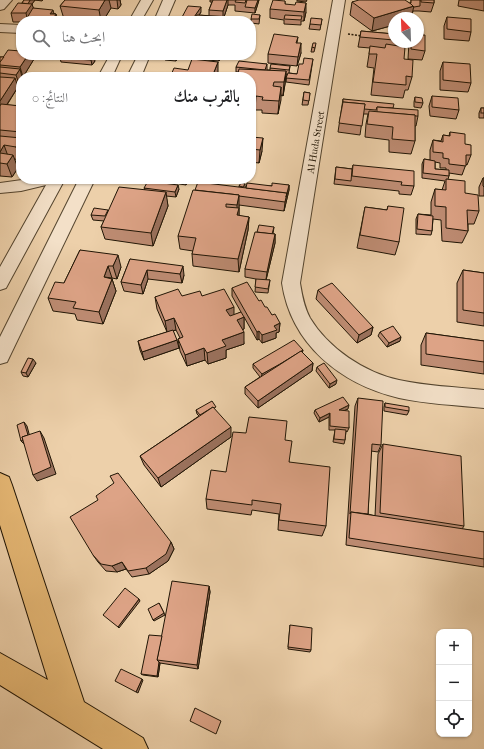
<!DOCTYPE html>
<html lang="ar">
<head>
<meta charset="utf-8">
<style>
	:root { --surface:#fff; --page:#f6f6f6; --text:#202124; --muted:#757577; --line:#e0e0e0 }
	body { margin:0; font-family:"IM FELL French Canon",Amiri,serif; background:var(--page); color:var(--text); direction:rtl }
	.controls { position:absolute; right:12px; bottom:12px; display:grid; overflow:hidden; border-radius:8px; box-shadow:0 1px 3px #0004 }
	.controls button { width:36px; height:36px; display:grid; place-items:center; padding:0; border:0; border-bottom:1px solid var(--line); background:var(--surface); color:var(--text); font:20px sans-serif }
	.compass { position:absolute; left:388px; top:12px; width:36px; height:36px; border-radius:50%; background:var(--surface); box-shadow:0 1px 3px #0004; rotate:337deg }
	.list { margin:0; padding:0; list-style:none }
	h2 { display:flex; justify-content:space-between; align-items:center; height:52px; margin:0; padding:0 16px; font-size:17px }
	h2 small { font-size:13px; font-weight:400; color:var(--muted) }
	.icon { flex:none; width:22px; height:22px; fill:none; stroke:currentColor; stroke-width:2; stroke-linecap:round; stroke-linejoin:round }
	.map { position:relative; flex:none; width:484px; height:749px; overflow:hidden; direction:ltr }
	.search { position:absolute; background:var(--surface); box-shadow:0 1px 3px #0004; left:16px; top:16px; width:240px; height:44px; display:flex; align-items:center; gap:10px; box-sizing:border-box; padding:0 14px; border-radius:16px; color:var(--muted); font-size:15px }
	.panel { position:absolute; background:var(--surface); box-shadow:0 1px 3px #0004; left:16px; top:72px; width:240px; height:112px; border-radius:16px; direction:rtl }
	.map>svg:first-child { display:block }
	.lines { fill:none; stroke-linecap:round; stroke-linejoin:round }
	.minor-casing { stroke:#53442e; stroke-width:2 }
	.major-casing { stroke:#201505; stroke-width:2 }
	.path { stroke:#201505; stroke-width:1.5; stroke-dasharray:2 1.5; stroke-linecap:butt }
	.minor { fill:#f3e0c8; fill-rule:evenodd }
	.major { fill:#e6b875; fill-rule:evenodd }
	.wall { fill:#be8c73; stroke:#201505; fill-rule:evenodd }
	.shaded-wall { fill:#9b725e; stroke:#201505 }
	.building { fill:#dda386; stroke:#201505 }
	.labels { text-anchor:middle; stroke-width:3; stroke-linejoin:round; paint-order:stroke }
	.far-street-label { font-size:10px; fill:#201505; stroke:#f3e0c8 }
</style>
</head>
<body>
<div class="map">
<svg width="484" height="749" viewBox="0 0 484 749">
	<rect width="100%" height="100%" fill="#edd0aa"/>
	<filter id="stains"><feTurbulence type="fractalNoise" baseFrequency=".005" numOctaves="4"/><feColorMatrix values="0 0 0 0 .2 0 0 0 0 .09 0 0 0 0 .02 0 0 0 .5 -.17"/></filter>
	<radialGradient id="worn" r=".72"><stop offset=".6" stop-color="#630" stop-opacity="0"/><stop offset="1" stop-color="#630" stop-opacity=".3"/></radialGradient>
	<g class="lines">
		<defs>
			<g id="minor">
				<path d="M0 0H12L4 9 0 10Z"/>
				<path d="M141 0H153L141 21H129Z"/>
				<path d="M163 0H175L166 21H154Z"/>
				<path d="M333 0H345L300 283C302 295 304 307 310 318 328 348 365 373 399 380 426 386 456 387 484 390V408C456 405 426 404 399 398 340 384 291 344 282 283Z"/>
				<path d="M0 24 21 25V33L0 32Z"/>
				<path d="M110 55H122L112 77H98Z"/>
				<path d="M138 55H150L141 77H127Z"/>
				<path d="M29 179H65L6 288 0 290V267L46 185 21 191 0 193V183Z"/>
				<path d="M79 179H95L7 362 0 364V337Z"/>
			</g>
			<path id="major" d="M0 473 9 477 12 485 84 702 143 738 148 749H103L0 685V653L48 680 0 525Z"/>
		</defs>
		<use href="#minor" class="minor-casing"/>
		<use href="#major" class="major-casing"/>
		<path class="path" d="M348 34 363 36"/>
		<use href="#minor" class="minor"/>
		<use href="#major" class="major"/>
	</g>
	<g class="wall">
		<path d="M24 0H43L42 1 35 0 32 4 33 8 56 14 57 19 56 21H21V22H13L11 13 22 3Z"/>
		<path d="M65 0H120L121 5 118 9 111 8 103 21H85L64 19 60 6Z"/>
		<path d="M210 0H259L255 13 235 11V5H228L224 17 232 21H181V19L201 12 199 15 209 16V10L212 2H210Z"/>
		<path d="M297 0H307L306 2 297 1Z"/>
		<path d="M411 0H434V3L431 12 419 11H413L411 18H394V25L372 31 350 15 352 2 411 3Z"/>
		<path d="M459 0H484V11L458 6Z"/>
		<path d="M285 1V4L306 12 304 21H301V25L284 24V20L270 18V9Z"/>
		<path d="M260 15 259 24 251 23V19Z"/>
		<path d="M447 17 471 32 469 41 444 39V26Z"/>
		<path d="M322 19 320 30 309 29 310 24Z"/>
		<path d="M361 31 394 34V42H398V46L412 77 408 90H405L403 98 371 95 374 68 367 67 370 48 358 47Z"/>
		<path d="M298 37 297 43 301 53 297 66 268 63V54Z"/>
		<path d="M409 42H418L425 51 422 60 408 59Z"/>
		<path d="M312 47 315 48 314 52H311Z"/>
		<path d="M21 55H33L34 59 23 77H21V81L19 84H17L18 87 7 105 21 106V160L14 159 18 168 12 177 0 176V57H4Z"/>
		<path d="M57 55H88V56L95 61 92 65 61 62 60 58H58Z"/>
		<path d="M165 55H178V57L176 61 165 60Z"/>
		<path d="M183 55H221L219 61 184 58Z"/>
		<path d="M313 59 309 85 286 82 287 74H286L285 84 283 96 281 95 278 114 262 113V110H255L254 115H251V77H235L236 72V67L267 64V70H270V68L290 66 289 73 297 74 303 64Z"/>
		<path d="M443 62 471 83 468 92 440 90V71Z"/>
		<path d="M171 75H218V77H172Z"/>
		<path d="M304 92 310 93 308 105H302Z"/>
		<path d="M432 96 459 110 456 119 430 116 429 106Z"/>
		<path d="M415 97 423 103 421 108 414 107V102Z"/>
		<path d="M343 99 393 108 418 116 416 126H415V141L411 154 389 152V140L365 137 366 124 368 114H363L360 135 338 132Z"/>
		<path d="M481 108H484V118H479V113Z"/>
		<path d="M450 132 465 144 471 155 467 165 466 164 462 175 449 173V176L448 179 465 193 479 211 474 224H468V231L462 243 442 241 441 220 433 219 432 231 431 235 416 234V219L418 214 431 215V202L435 189 442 190 445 181 422 178V164L424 159 430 160V150L433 140 441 141 443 135 449 136ZM435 162 440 163V168H446V170L435 169Z"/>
		<path d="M251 137 262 151 259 163 251 162Z"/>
		<path d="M353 165 414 186 411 195 399 194V191L334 184 336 167 352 169Z"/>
		<path d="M483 178H484V196H479V187Z"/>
		<path d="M161 179H188L186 185 161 181Z"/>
		<path d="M219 179H246V182Z"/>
		<path d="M245 184V187L289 185V190L284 211 239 205V216L249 217 248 230 239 272 193 266 192 254 193 251 180 249 178 236 239 187V186Z"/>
		<path d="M144 188 179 189 176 197 166 196 168 206 153 246 105 239 101 227 104 221 93 220 91 215 108 211 145 190Z"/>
		<path d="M388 206 399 242 395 255 357 248 365 207 387 210Z"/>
		<path d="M274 227 273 234H275V243L266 280H270L268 293 255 292 256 279 245 277V269L257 232Z"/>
		<path d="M80 250 121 267 117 279 112 278V279L116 291 103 324 77 320 75 314 53 311 48 298 64 283Z"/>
		<path d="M130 259 184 275 182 283 148 279 143 294 124 291 121 282Z"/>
		<path d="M463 270 484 273V326L457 322V283Z"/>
		<path d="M232 288 259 301 265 307 272 315 280 323 279 332 276 333V338L262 343 259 339 257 340 244 317V329L242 330 244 344 226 350V358L208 364 205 360 187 366 180 351 178 339 180 338 176 330 173 331 179 348 144 360 140 350 138 341 167 332 157 309 155 297 202 296 234 315 241 312 232 296Z"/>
		<path d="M318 290 373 327 371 335 357 343 316 299Z"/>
		<path d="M380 332 400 341 387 347 378 336Z"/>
		<path d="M426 333 484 341V374L421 365V345Z"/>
		<path d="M303 350 302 352 313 363 312 371 258 408 245 394V387L260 377 253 368V364Z"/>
		<path d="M36 363 28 377 23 376 21 372Z"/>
		<path d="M317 367 336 384 329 388 316 371Z"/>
		<path d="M358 398 381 445 378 452 371 451 368 514 375 516 378 454 383 444 464 526 462 529 484 532V567L346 545 355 406Z"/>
		<path d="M385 403 409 411 407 415 384 411V407Z"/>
		<path d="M348 409 345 410 349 428 347 432 346 431 345 440 344 444 333 442 335 430H329V417L319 422 314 413 315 410Z"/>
		<path d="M196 410 216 411 231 437 161 487 144 465 140 456 199 416 197 414Z"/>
		<path d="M285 440 289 462 326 526 322 536 278 530 279 514 252 510 251 515 207 509 206 499 226 472Z"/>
		<path d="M171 542 174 549 168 561 149 574 132 577 126 569 117 572 106 571 98 562 93 555Z"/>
		<path d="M209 586 210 592 198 669 160 663 158 677 143 675 141 674 162 636Z"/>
		<path d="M290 625 311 650 310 652 288 649Z"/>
	</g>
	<g class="shaded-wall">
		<path d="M30 0H35L32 4 35 13 27 18 26 13 27 5Z"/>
		<path d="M105 0H109L111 8 103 21H101L99 10Z"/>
		<path d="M117 0H120L121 5 118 9Z"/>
		<path d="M227 0H228V5L223 20V11Z"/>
		<path d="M258 0H259L255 13V8Z"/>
		<path d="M306 3V12L304 21V12Z"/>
		<path d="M414 6 411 18H394V25L372 31 374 18Z"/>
		<path d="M201 7V12L195 21H192V20Z"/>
		<path d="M53 10 54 14H50Z"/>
		<path d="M56 14 57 19 56 21H53V19Z"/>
		<path d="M301 43V53L297 66 298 57Z"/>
		<path d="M28 55H33L34 59 23 77 20 67Z"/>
		<path d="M176 55H178V57L176 61 175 56Z"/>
		<path d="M219 55H221L219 61Z"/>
		<path d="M94 56 95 61 92 65 91 60Z"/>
		<path d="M218 62V77H212Z"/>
		<path d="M20 69 22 77H21V81L19 84 16 75Z"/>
		<path d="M286 71 285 84 283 96 284 82Z"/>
		<path d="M15 78 18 87 0 115V101Z"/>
		<path d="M281 87V100L278 114 279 101Z"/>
		<path d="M256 96 255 110 254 115V102Z"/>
		<path d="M21 138V160L16 147Z"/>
		<path d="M263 138 262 151 259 163 260 150Z"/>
		<path d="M4 145 9 159 0 156V152Z"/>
		<path d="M13 155 18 168 12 177 7 164Z"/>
		<path d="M185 179H188L186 185Z"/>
		<path d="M178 185 179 189 176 197 175 192Z"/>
		<path d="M289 185V190L284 211 285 202Z"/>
		<path d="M166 192 168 206 153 246 151 233Z"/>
		<path d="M239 195V221L237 218V205Z"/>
		<path d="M249 217 248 230 239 272 238 259Z"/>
		<path d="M275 234V243L266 280 267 272Z"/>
		<path d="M118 255 121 267 117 279 113 266Z"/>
		<path d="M108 266 112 278 104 277Z"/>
		<path d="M183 266 184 275 182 283 180 274Z"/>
		<path d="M147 270 148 279 143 294 141 285Z"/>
		<path d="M112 279 116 291 103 324 99 312Z"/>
		<path d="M234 307V319L227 322 226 310Z"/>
		<path d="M244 317V329L237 332V320Z"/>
		<path d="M174 318 176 330 167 332 165 321Z"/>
		<path d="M280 323 279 332 276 333V338L262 343V335L274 326Z"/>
		<path d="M373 327 371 335 357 343 359 335Z"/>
		<path d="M259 331V339L257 340V332Z"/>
		<path d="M244 332V344L226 350V358L208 364 207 353 222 340Z"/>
		<path d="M401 337 400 341 387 347 389 343Z"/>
		<path d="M177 340 179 348 144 360 142 352Z"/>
		<path d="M204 348 205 360 187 366 185 355Z"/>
		<path d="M303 350 302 354 261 378 262 374Z"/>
		<path d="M33 359 36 363 28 377 26 373Z"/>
		<path d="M313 363 312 371 258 408V401Z"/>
		<path d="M337 380 336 384 329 388 330 384Z"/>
		<path d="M349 405 348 409 338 413 339 410Z"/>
		<path d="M330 413 329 417 319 422 320 418Z"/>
		<path d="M24 422 27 426 31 441 24 444 21 441Z"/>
		<path d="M231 427V437L161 487 158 478Z"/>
		<path d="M40 431 44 438 56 474 37 481 33 475Z"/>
		<path d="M171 542 174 549 168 561 149 574 146 568Z"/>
		<path d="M122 562 126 569 117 572 112 566Z"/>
		<path d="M209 586 210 592 198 669 197 665Z"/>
		<path d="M139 599 140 601 119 628 118 627Z"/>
		<path d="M159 603 165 615 154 621 153 620Z"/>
		<path d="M159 662 160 663 158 677 157 676Z"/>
		<path d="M142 679 143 680 138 693 136 692Z"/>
	</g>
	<g class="building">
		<path d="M24 0H30L28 4 22 3Z"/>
		<path d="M65 0H105L99 10 60 6Z"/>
		<path d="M213 0H227L223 11 209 10Z"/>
		<path d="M236 0H246L245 3 235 2Z"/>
		<path d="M247 0H258L255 8 245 7Z"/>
		<path d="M273 0 285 1V4L295 5 296 2 306 3 304 12 270 9Z"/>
		<path d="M359 0H405L414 6 374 18 352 2Z"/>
		<path d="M411 0H420V6L414 7 410 3H411Z"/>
		<path d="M421 0H434V3L421 2Z"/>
		<path d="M18 3 32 4 26 13H11Z"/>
		<path d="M188 6 201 7 192 20 181 19Z"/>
		<path d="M33 8 53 10 50 14H56L53 19 27 18Z"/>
		<path d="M252 14 260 15 259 19H251Z"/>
		<path d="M197 15 232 17 230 21H194Z"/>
		<path d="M285 15 302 16 301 20 284 19Z"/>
		<path d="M447 17 471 19V32L447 29Z"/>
		<path d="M311 18 322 19 321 25 310 24Z"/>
		<path d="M361 31 394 34V40L360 37Z"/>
		<path d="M274 34 298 37 296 43H301L298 57 268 54Z"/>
		<path d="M418 35H425V51L411 49V42H418Z"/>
		<path d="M313 43H316L315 48 312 47Z"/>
		<path d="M386 44 405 47 404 59 413 60 412 77 406 76V85L373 82 377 54H369L370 46 385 48Z"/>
		<path d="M8 50 21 51V55H28L20 67 0 65V62Z"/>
		<path d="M62 55H80L94 56 91 60 60 58Z"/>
		<path d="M165 55H176L175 56Z"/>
		<path d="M0 57H4L0 62Z"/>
		<path d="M304 58 313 59 309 80 286 78 288 73 297 74 299 64H303Z"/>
		<path d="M192 59 218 62 212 77H186L171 75 174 68 188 70Z"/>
		<path d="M239 61 267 64 265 70 236 67Z"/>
		<path d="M443 62 470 64 471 83 443 80Z"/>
		<path d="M271 64 290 66 289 70 270 68Z"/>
		<path d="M0 67 20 69 16 75 0 73Z"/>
		<path d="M239 69 286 71 284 82H274L273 86 281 87 279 101 262 100 263 97 256 96 254 102H251V82L252 79H251V77H237Z"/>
		<path d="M236 72H238L237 76H235Z"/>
		<path d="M0 77 15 78 0 101Z"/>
		<path d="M304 92 310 93 309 101 303 100Z"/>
		<path d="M432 96 458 98 459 110 432 107Z"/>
		<path d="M415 97 422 98 423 103 415 102Z"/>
		<path d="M343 99 394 104 393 108 377 107 376 110 364 109 365 104 343 102Z"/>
		<path d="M343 102 365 104 362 126 339 123Z"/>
		<path d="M1 104 21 106V132L0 130V106Z"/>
		<path d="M377 107 418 110V116H415V115L377 112Z"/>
		<rect x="481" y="108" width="3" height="5"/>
		<path d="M369 111 415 115V141L392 139 393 127 367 124Z"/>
		<path d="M450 132 465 134V144L471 145V155H466V166L449 164V159L443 158V153L433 152V140L443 142V135L450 136Z"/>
		<path d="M0 136 21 138 16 147 4 145 0 152Z"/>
		<path d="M251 137 263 138 260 150 251 149Z"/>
		<path d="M0 153 13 155 7 164 0 163Z"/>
		<path d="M424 159 435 161V169L449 170V176L423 173Z"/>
		<path d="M353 165 414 171V186L401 185 402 182 352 176Z"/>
		<path d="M336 167 352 169 351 181 335 179Z"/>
		<path d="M483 178H484V187L483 186Z"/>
		<path d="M446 179 465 181V193L478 195 479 211 467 210 468 231 446 228V207L435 206V189L446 190Z"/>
		<path d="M148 181 178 185 175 192 144 188Z"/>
		<path d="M198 182 287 193 285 202 239 196V195L195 190Z"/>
		<path d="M241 183 245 184 243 187 239 186Z"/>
		<path d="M247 183 272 186V183L289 185 286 197 287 193 246 188Z"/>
		<path d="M119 187 166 192 151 233 101 227Z"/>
		<path d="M193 190 239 195 237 205 226 204V207L239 208 237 215 249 217 238 259 192 254 196 238 178 236Z"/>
		<path d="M388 206 404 208 399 242 360 235 365 207 387 210Z"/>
		<path d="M94 208 108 210 105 216 91 215Z"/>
		<path d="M418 214 433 216 432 231 417 229Z"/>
		<path d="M259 225 274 227 272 234 257 232Z"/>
		<path d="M255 232 275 234 267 272 245 269Z"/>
		<path d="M80 250 118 255 113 266H108L104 277 112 279 99 312 73 308 76 302 48 298 55 282 64 283Z"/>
		<path d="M130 259 183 266 180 274 147 270 141 285 121 282Z"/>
		<path d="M463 270 484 273V313L463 310Z"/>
		<path d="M256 279 270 280 268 289 255 287Z"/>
		<path d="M247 282 259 301 261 300 265 307H267L272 315 275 314 280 323 274 326 277 330 262 335 259 331 257 332 232 288Z"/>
		<path d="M332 283 373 327 359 335 318 290Z"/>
		<path d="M178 289 182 296 200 291 202 296 224 289 234 307 226 310 230 316 241 312 244 317 237 320 244 332 222 340 226 346 207 353 204 348 185 355 178 339 183 337 174 318 165 321 155 297Z"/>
		<path d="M393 326 401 337 389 343 380 332Z"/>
		<path d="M173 330 177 340 142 352 138 341Z"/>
		<path d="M426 333 484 341V362L426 354Z"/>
		<path d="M294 340 303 350 280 364 262 374 253 364Z"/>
		<path d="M301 351 313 363 258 401 245 387Z"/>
		<path d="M28 358 33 359 26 373 21 372Z"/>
		<path d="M324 363 337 380 330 384 317 367Z"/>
		<path d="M343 397 349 405 339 410 349 411V428L330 426V413L320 418 315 410Z"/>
		<path d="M358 398 383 401 381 445 372 444 368 514 351 512 350 514Z"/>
		<path d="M212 401 216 407 214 408 213 407 200 415 196 410Z"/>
		<path d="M385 403 409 407V411L385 407Z"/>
		<path d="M213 407 231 427 158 478 140 456Z"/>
		<path d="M249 417 287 421 285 440 292 441 289 462 330 467 326 526 279 520 281 504 252 500V505L206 499 211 470 226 472 233 432 246 433Z"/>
		<path d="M24 422 28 435 22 437 23 440 21 441 17 425Z"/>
		<path d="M335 429 346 430 345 440 334 439Z"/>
		<path d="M40 431 51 467 33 475 22 437Z"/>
		<path d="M383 444 461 456 464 526 380 513Z"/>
		<path d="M118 473 171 542 166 554 146 568 128 571 122 562 112 566 101 564 93 555 70 517 98 500 96 496 114 483 110 476Z"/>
		<path d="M351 512 484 532V559L349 538Z"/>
		<path d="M172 581 209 586 197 665 157 660Z"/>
		<path d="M125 588 139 599 118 627 103 615Z"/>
		<path d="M159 603 164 613 153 620 148 609Z"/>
		<path d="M290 625 312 628 311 650 288 647Z"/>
		<path d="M149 635 162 636 157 660 159 662 157 676 141 674Z"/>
		<path d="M121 669 142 679 136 692 115 681Z"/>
		<path d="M195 708 221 721 216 734 190 721Z"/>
	</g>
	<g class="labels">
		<g class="far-street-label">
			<text transform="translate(315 142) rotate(-80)" y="4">Al Huda Street</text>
		</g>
	</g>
	<rect width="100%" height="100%" filter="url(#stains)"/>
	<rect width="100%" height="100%" fill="url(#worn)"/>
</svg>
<div class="controls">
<button>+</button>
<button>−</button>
<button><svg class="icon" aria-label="locate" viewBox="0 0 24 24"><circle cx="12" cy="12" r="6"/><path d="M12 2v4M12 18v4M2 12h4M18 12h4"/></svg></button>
</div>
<svg class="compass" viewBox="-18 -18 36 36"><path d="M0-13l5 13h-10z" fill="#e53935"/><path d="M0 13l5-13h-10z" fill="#757577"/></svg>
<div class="search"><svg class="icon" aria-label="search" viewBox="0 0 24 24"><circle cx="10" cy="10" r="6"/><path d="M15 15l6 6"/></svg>ابحث هنا</div>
<section class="panel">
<h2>بالقرب منك<small>النتائج: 0</small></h2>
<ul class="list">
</ul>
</section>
</div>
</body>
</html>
